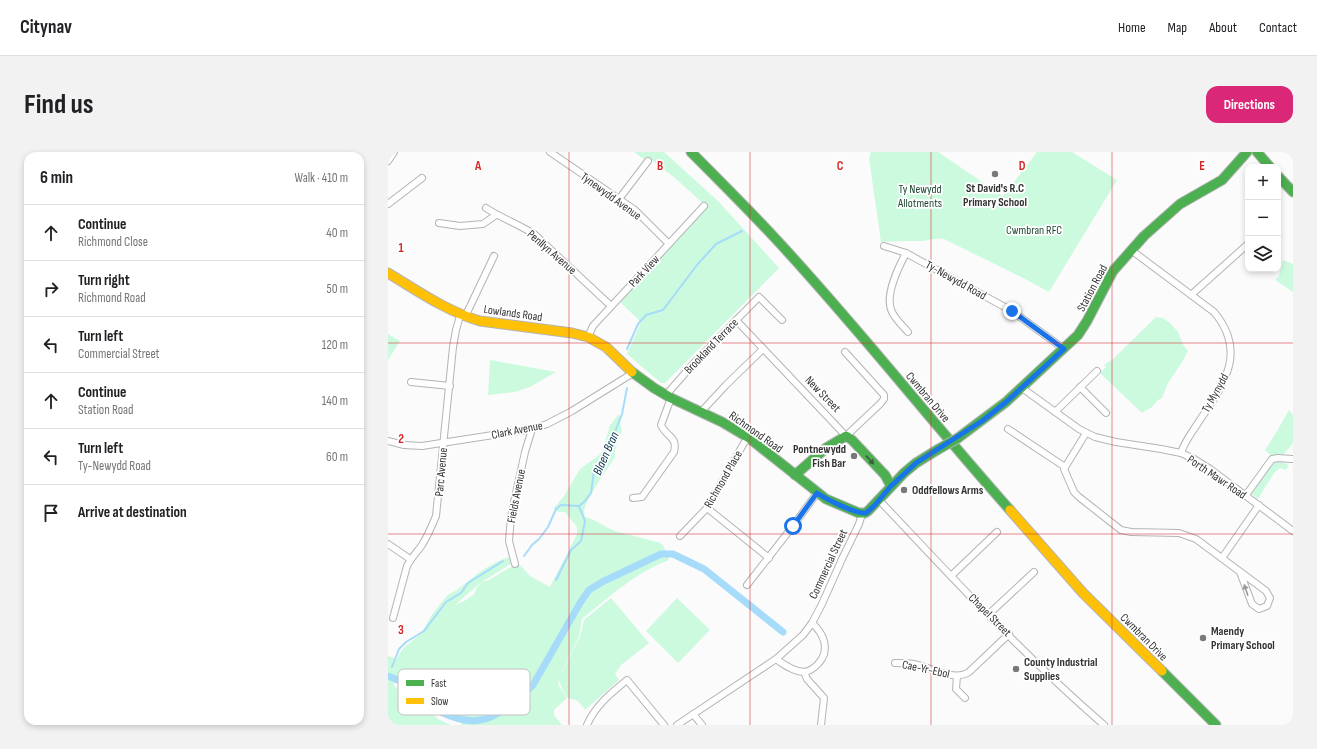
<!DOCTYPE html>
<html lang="en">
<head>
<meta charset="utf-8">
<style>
	:root { --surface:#fff; --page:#f2f2f2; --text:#202124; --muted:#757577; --line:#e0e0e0; --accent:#db2777 }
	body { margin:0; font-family:"Sofia Sans Condensed",sans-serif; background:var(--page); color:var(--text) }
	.controls { position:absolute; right:12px; top:12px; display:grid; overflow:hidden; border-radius:8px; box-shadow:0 2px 6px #0003 }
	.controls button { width:36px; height:36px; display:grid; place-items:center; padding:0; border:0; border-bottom:1px solid var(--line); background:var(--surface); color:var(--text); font:20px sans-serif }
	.stop { position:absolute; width:12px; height:12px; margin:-9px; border:3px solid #1a73e8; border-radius:50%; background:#fff }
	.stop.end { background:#1a73e8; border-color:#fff; box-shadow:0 1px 4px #0008 }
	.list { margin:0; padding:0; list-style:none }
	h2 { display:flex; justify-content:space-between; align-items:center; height:52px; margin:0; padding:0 16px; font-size:17px }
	h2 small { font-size:13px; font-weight:400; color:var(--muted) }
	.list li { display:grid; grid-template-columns:26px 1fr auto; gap:12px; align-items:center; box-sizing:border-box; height:56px; padding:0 16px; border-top:1px solid var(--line) }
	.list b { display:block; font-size:15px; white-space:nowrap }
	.list p { margin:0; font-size:13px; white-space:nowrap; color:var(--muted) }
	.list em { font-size:13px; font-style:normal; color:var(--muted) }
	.icon { flex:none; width:22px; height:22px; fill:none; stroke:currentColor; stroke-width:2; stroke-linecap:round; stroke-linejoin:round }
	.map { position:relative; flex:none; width:905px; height:573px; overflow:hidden; border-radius:12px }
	header { display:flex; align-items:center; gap:24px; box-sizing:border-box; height:56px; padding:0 20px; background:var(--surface); border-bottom:1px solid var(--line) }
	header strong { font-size:19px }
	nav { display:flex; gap:22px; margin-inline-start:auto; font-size:14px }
	.intro { display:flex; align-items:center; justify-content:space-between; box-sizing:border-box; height:96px; padding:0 24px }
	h1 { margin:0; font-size:28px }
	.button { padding:10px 18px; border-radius:12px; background:var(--accent); color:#fff; font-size:14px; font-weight:700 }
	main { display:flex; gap:24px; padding:0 24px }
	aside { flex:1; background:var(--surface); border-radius:12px; box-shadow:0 2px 6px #0003 }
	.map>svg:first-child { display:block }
	.green { fill:#ccfadf }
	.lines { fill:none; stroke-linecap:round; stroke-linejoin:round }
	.stream { stroke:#a6dcfa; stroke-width:2 }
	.canal { stroke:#a6dcfa; stroke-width:7 }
	.street-casing { stroke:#b4b4b4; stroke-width:8 }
	.fast-casing { stroke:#b4b4b4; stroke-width:11 }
	.slow-casing { stroke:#b4b4b4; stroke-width:11 }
	.street { stroke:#fefeff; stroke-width:6 }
	.fast { stroke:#4caf50; stroke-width:9 }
	.slow { stroke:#ffc107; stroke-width:9 }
	.fast-bridge-casing { stroke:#b4b4b4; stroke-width:11; stroke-linecap:butt }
	.fast-bridge { stroke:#4caf50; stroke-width:9 }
	.oneway { fill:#3c5e3e }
	.oneway2 { fill:#98989a }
	.route { stroke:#1a73e8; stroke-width:5 }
	.grid { fill:none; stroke:#d62828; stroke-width:1; stroke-opacity:0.55 }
	.poi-dot { fill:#79797a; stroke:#fff; stroke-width:1.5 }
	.labels { text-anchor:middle; stroke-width:3.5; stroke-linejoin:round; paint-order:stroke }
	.poi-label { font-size:12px; font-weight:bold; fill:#333334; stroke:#fff; text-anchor:start }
	.park-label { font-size:12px; fill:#1d4630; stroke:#fff }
	.street-label { font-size:12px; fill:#333334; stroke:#fff }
	.water-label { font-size:13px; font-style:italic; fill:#053449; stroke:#fff }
	.key { fill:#fff; stroke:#c2c2c2; stroke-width:1 }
	.key-label { font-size:11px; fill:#333334 }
	.grid-label { font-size:13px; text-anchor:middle; font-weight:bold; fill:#d62828; stroke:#fff; stroke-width:3.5; stroke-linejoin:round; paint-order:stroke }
</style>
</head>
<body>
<header>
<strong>Citynav</strong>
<nav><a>Home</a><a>Map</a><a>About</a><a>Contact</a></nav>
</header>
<div class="intro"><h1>Find us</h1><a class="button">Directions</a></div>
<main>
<aside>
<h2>6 min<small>Walk · 410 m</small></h2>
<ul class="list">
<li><svg class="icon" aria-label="ahead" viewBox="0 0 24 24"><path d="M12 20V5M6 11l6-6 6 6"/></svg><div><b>Continue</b><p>Richmond Close</p></div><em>40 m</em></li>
<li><svg class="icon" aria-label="right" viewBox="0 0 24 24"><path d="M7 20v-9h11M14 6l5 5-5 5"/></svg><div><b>Turn right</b><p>Richmond Road</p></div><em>50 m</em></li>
<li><svg class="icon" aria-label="left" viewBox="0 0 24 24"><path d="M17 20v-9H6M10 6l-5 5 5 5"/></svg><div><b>Turn left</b><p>Commercial Street</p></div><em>120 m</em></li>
<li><svg class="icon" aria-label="ahead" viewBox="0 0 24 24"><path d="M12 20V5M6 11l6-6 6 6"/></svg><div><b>Continue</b><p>Station Road</p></div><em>140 m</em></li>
<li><svg class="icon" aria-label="left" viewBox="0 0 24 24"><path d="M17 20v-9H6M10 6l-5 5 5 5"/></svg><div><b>Turn left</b><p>Ty-Newydd Road</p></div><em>60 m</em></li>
<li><svg class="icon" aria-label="arrive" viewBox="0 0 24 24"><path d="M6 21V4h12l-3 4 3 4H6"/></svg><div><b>Arrive at destination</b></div></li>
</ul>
</aside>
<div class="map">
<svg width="905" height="573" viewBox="0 0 905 573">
	<rect width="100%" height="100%" fill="#fbfbfc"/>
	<g class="green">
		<path d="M246 0H276L330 49 391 116 277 231H273L239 202 253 170 232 150 319 55 287 26 260 5 257 8Z"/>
		<path d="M483 0H550L615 44 649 0H684L729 28 661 140 639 128 556 87C547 85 540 89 531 89 518 89 506 89 493 90L481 6Z"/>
		<path d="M895 108 905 112V140L887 128 891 124Z"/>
		<path d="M768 165 775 166 782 171 790 180 795 193 800 199 794 210 780 231 774 246 770 248 764 255 754 261 712 221 718 215 716 213 720 210 724 208Z"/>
		<path d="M0 182 12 189 0 208Z"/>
		<path d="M102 208 168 220 142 235 127 240 100 243Z"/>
		<path d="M901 258 905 263V291L896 302 885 305 877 298 889 279Z"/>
		<path d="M230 263 234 264 232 271 234 279 230 287 227 299V305L209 332 198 352 196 359 197 365C209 368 215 374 227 379L273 391 276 395 281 408C247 421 221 445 194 467L191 485 170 527 171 534 179 546 166 558V563L174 573H73L77 557 71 556 43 535 15 521 5 533 52 568 63 573H0V504L9 507C16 491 24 491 34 480 36 477 38 473 40 469 45 461 52 452 58 445 61 441 65 441 69 438 84 426 101 411 121 405L124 411 91 432 67 453 78 448 86 442 89 435 94 430 101 428 123 415 132 413 142 424 162 435 189 382V375L177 360H170L166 356 176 344 192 317 214 301 222 273Z"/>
		<path d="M889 307 901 313 898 318 892 316 886 321 870 347 863 341 885 309Z"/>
		<path d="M223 446 261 491 233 513 227 522 231 528 197 558 190 549 180 546 176 541 170 527 192 485 196 468Z"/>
		<path d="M289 446 322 478 290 511 258 479Z"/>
	</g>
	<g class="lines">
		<g class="stream">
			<path d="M239 197 250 172 258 163 275 158 309 113 328 92 354 79"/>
			<path d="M136 404 144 393 151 387 160 375 168 357 173 353 191 354 197 349 203 341 206 319 212 313 218 302V297L227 280 234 262 239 236"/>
			<path d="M168 428 183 398 193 389 197 369 191 354"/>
			<path d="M4 515 11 497 18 490 36 479 58 450 73 441 80 431 115 409"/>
			<path d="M86 556 88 550 107 538"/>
		</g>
		<path class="canal" d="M0 524C8 527 17 531 25 536 35 543 43 553 53 560 80 573 99 572 122 553 130 547 138 540 145 533L192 451 201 438 214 430 273 402H285L316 417 395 480"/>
		<defs>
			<g id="street">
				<path d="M162 0 247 58 281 92"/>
				<path d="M0 9 6 0"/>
				<path d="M231 47 260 9"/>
				<path d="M0 52 34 26"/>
				<path d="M98 56C113 66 130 72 146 82L223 154"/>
				<path d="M51 71 72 74 95 72 108 63"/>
				<path d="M496 94 518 101 624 159 676 197"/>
				<path d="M743 98 826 160C862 203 832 237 808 274 802 283 796 291 793 301"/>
				<path d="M518 101C510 116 496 144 504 160 508 168 515 174 520 180"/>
				<path d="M803 143 860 92"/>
				<path d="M77 165 106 104"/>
				<path d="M348 168 458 284 492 252 496 247V243L457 200"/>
				<path d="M200 185 205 174 316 54"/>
				<path d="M23 230 62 234"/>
				<path d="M692 235 718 261"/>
				<path d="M634 236 691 277 707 285 728 290 773 297 793 301 806 307 822 317 905 379"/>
				<path d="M278 243 306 211 371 145 394 168"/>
				<path d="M313 260 338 233 375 197"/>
				<path d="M667 260 709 219"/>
				<path d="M620 277 677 315"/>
				<path d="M698 281 676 317 686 340 691 345 733 378 743 380 791 381 808 387 878 439 882 446 879 454 871 457 864 452 852 420"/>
				<path d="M0 289 16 293 34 294 144 277 159 272 184 259 245 221"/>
				<path d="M858 343 884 307 890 306 904 307"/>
				<path d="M245 346 254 345 286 300C290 284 278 285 273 273L283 246"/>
				<path d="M491 348C564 425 636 504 716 573"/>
				<path d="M319 356 381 406"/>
				<path d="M292 384 319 356 356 291 361 286"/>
				<path d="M0 392 22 407"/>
				<path d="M834 406 871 353"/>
				<path d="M127 412 121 389 123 364 137 300 144 277"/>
				<path d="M563 424 609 380"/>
				<path d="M359 433 405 374 429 341"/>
				<path d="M601 462 646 420"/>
				<path d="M5 466 19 414C23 406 29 400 34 393 40 383 44 374 48 364L65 195 68 178 72 164"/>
				<path d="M388 507C396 513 406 520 417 520 422 519 427 515 430 512 443 498 436 482 424 471"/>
				<path d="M507 511C514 511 520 511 526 512 542 515 566 530 581 520L621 482"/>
				<path d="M416 520 419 527 436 546 433 573"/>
				<path d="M569 524 568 537 577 546"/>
				<path d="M305 562 314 573"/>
				<path d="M199 573C207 554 223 541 239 528L276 573"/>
				<path d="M289 573 388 507 415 483 424 471 434 452 454 407 471 372 474 362"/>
			</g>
			<g id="fast">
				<path d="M303 0C331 28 359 56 386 85 468 173 542 268 622 358"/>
				<path d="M869 0 882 15"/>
				<path d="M890 24 905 40"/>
				<path d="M244 220 266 236 283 246 334 270 361 286 438 347 471 361H477L480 359 516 321 528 311 549 298"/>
				<path d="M570 286 618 250 690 183 699 169 725 119 756 84 792 52 834 28 859 0"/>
				<path d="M407 323 438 296 458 284 464 288 497 323 503 334"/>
				<path d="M774 519 828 573"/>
			</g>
			<g id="slow">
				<path d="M0 121C30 139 58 159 92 169L184 181 200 185 218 195 244 220"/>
				<path d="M622 358 695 441 774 519"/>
			</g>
		</defs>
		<use href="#street" class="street-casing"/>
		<use href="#fast" class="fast-casing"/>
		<use href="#slow" class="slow-casing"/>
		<use href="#street" class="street"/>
		<use href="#fast" class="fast"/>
		<use href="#slow" class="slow"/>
		<defs>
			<path id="fast-bridge" d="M549 298 570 286"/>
		</defs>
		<use href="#fast-bridge" class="fast-bridge-casing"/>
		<use href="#fast-bridge" class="fast-bridge"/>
	</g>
	<defs><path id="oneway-solid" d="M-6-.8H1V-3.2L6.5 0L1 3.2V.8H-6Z"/></defs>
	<use class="oneway" href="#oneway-solid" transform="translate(482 308) rotate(47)"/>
	<use class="oneway2" href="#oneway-solid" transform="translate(858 438) rotate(-109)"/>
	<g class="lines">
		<path class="route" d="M405 374 429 341C438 347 467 362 478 361L486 354 503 334 528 311 594 269 618 250 676 197 624 159"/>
	</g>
	<path class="grid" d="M181 0V573M362 0V573M543 0V573M724 0V573M0 191H905M0 382H905"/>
	<g class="poi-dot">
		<circle cx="607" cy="22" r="4"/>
		<circle cx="466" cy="304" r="4"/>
		<circle cx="516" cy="338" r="4"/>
		<circle cx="815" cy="486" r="4"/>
		<circle cx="628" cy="517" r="4"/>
	</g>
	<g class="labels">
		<g class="poi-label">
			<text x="607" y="40" text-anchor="middle">St David's R.C<tspan x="607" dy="14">Primary School</tspan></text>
			<text x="458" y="301" text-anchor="end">Pontnewydd<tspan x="458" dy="14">Fish Bar</tspan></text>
			<text x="524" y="342">Oddfellows Arms</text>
			<text x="823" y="483">Maendy<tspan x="823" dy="14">Primary School</tspan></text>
			<text x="636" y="514">County Industrial<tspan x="636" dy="14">Supplies</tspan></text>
		</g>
		<g class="park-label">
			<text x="532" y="41">Ty Newydd<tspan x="532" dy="14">Allotments</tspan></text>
			<text x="646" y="82">Cwmbran RFC</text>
		</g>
		<g class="street-label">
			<text transform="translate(223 44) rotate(36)" y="4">Tynewydd Avenue</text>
			<text transform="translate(164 100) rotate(41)" y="4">Penllyn Avenue</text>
			<text transform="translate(256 119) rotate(-47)" y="4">Park View</text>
			<text transform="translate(568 128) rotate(29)" y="4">Ty-Newydd Road</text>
			<text transform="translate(704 136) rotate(-62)" y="4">Station Road</text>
			<text transform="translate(125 161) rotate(8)" y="4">Lowlands Road</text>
			<text transform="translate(323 194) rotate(-46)" y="4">Brookland Terrace</text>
			<text transform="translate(827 241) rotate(-61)" y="4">Ty Mynydd</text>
			<text transform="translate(435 242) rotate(46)" y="4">New Street</text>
			<text transform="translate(540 245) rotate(50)" y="4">Cwmbran Drive</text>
			<text transform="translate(129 278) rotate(-11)" y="4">Clark Avenue</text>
			<text transform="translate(368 280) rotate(35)" y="4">Richmond Road</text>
			<text transform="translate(53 320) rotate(-85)" y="4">Parc Avenue</text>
			<text transform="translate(829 325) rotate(34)" y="4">Porth Mawr Road</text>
			<text transform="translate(335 327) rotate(-60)" y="4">Richmond Place</text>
			<text transform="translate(128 344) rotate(-79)" y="4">Fields Avenue</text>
			<text transform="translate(440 412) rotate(-65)" y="4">Commercial Street</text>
			<text transform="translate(602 463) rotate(45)" y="4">Chapel Street</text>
			<text transform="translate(756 485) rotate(45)" y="4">Cwmbran Drive</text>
			<text transform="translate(538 517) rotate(12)" y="4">Cae-Yr-Ebol</text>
		</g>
		<g class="water-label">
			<text transform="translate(217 301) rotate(-66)" y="5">Blaen Bran</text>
		</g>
	</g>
	<rect x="10" y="517" width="132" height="46" rx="6" class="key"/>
	<rect x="18" y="528" width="18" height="6" fill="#4caf50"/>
	<rect x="18" y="546" width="18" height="6" fill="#ffc107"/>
	<g class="key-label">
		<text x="43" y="535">Fast</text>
		<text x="43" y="553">Slow</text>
	</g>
	<g class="grid-label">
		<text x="90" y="18">A</text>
		<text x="272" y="18">B</text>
		<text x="452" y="18">C</text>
		<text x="634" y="18">D</text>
		<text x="814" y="18">E</text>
		<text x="13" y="100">1</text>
		<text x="13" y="291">2</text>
		<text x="13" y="482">3</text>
	</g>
</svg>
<div class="controls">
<button>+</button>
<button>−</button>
<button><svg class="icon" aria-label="layers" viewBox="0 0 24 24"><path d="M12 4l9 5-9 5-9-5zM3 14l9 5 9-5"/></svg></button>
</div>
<div class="stop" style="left:405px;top:374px"></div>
<div class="stop end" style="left:624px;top:159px"></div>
</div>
</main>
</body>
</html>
